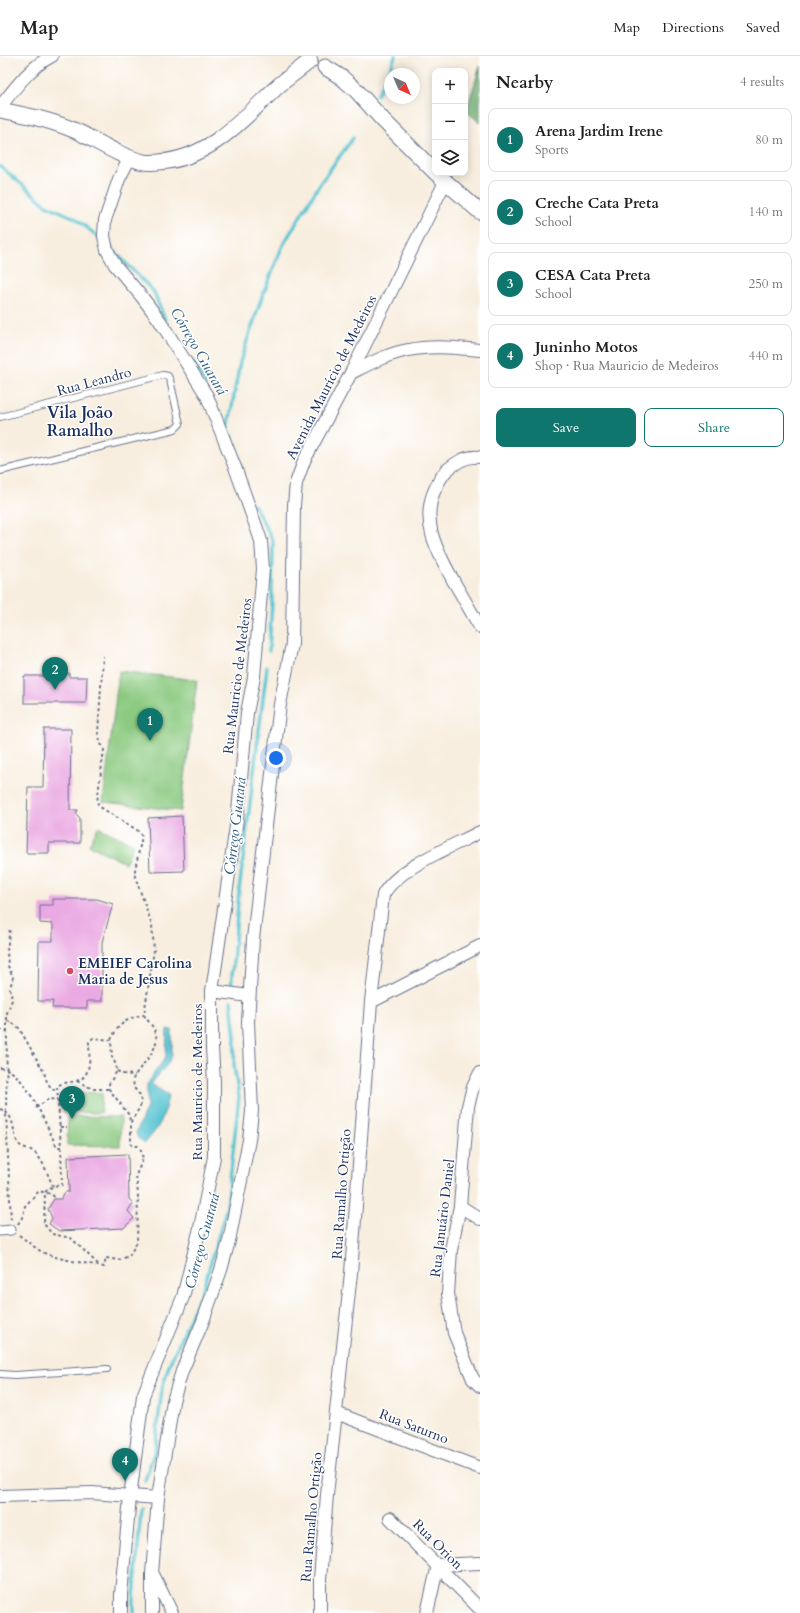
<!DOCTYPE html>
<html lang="en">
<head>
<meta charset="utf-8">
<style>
	:root { --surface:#fff; --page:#f6f6f6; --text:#202124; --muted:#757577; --line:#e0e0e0; --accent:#0f766e }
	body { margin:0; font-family:Cardo,serif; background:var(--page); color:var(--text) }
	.controls { position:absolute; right:12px; top:12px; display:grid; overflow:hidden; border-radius:8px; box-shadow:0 2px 10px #0003 }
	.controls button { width:36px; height:36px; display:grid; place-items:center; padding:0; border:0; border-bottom:1px solid var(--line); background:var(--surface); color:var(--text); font:20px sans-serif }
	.compass { position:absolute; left:384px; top:12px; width:36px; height:36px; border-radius:50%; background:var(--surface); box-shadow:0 2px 10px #0003; rotate:136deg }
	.you { position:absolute; left:276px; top:702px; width:14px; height:14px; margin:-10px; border:3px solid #fff; border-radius:50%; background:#1a73e8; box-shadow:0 0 0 6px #1a73e833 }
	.badge { display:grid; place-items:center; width:26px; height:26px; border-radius:50%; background:var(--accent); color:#fff; font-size:13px; font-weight:700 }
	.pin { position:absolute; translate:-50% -33px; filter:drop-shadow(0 1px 2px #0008) }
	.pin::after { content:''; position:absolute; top:21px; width:14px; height:12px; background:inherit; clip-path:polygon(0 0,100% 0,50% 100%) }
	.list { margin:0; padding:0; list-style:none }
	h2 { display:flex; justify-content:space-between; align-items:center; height:52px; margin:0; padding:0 16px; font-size:17px }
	h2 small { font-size:13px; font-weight:400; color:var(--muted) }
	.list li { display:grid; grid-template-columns:26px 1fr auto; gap:12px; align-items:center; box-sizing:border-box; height:64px; margin:0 8px 8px; padding:0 8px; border:1px solid var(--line); border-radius:8px }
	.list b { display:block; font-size:15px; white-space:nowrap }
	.list p { margin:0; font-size:13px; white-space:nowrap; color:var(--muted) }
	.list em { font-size:13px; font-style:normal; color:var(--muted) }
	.actions { display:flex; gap:8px; padding:12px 16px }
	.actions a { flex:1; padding:9px 0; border:1px solid var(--accent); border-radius:8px; text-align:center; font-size:14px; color:var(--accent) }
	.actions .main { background:var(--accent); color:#fff }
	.icon { flex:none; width:22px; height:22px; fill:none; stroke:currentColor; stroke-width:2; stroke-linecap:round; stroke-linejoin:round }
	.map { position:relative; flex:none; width:480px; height:1557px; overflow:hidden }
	header { display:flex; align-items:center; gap:24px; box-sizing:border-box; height:56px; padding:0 20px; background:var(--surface); border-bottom:1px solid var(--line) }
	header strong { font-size:19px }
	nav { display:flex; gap:22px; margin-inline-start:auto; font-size:14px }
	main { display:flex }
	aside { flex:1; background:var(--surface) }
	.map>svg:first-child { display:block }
	.green { fill:#8cca81; stroke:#547c70 }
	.forest { fill:#71ae6f; stroke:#466e66 }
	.water { fill:#59c4d2; stroke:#3a7a98 }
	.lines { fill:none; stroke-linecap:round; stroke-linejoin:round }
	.stream { stroke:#59c4d2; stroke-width:3.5 }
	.building { fill:#eaa9e2 }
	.service-casing { stroke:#68728b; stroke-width:8 }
	.pedestrian-casing { stroke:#68728b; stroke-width:11 }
	.minor-casing { stroke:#68728b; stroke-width:14 }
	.tertiary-casing { stroke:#68728b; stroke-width:17 }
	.path { stroke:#68728b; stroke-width:2; stroke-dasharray:3 3; stroke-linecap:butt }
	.service { stroke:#fff; stroke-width:6 }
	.pedestrian { stroke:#fff; stroke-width:9 }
	.minor { stroke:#fff; stroke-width:12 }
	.tertiary { stroke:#fff; stroke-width:15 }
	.poi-dot { fill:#d1495b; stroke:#fff; stroke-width:1.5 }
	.labels { text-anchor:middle; stroke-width:3; stroke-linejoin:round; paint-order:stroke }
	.street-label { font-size:14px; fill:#1b2f5e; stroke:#fff }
	.poi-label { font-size:14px; font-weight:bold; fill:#1b2f5e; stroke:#fff; text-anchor:start }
	.water-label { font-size:15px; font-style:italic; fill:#2e5c81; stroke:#fff }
	.quarter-label { font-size:16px; font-weight:bold; fill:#1b2f5e; stroke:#fff }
</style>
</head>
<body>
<header>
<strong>Map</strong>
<nav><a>Map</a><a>Directions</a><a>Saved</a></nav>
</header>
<main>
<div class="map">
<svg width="480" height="1557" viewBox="0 0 480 1557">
	<rect width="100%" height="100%" fill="#fff"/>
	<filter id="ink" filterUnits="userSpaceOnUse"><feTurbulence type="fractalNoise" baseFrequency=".025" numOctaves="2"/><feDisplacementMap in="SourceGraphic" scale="8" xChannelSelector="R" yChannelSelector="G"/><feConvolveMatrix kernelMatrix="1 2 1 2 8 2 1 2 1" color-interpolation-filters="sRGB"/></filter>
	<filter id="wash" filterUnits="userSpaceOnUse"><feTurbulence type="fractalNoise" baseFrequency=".012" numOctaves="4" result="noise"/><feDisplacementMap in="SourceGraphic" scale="16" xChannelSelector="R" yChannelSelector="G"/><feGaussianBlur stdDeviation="0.9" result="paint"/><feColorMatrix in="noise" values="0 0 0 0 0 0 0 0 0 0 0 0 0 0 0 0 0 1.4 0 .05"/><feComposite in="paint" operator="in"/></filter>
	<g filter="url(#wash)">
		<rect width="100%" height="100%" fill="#f8eedf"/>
		<g class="green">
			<path d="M119 615 197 624 181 755 103 746Z"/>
			<path d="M98 771 134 788 125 807 89 789Z"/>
			<path d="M64 1036 102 1037 101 1057 64 1056Z"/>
			<path d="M68 1060 121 1061 120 1090 67 1089Z"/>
		</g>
		<path class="forest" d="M480 10V67L466 55Z"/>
		<path class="water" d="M167 973 172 974V1000L166 1010 151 1028 168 1039C164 1062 161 1069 145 1087L138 1082 136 1077 147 1051V1027L166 1001Z"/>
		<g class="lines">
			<g class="stream">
				<path d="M377 39 390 14 395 0"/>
				<path d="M0 110 46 149 75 162 102 184"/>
				<path d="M111 192 154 236 165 264"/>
				<path d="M192 305 206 328"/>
				<path d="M219 355 235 389 241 411"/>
				<path d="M228 373 240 306 262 241 283 189 321 126 353 82"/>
				<path d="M254 449 273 485 272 546 269 595"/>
				<path d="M231 932 239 835 267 611"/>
				<path d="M145 1424 155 1394 162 1332 169 1309 203 1233 227 1151 239 1041 234 1010 235 981 231 945"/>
				<path d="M134 1557V1542L141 1453"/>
			</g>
		</g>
		<g id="blocks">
			<g class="building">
				<path d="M53 617H69V621H87L86 647H24V620H53Z"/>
				<path d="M44 673H71L70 754H78L76 758 80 762V787H49V797H26L28 731H43Z"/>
				<path d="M182 760 184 815 150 816 148 762Z"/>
				<path d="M53 843H97L113 848 102 886V945H87V952H52L53 945H38L39 885H53V868L40 867V849H53Z"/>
				<path d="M128 1098 129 1143 133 1147 128 1155 134 1162 124 1172 59 1175 49 1168 52 1162 48 1153 54 1143H61L65 1136H69L68 1101Z"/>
			</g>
		</g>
	</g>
	<g filter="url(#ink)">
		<use href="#blocks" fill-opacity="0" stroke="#68728b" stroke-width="1"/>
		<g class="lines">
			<defs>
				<g id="service">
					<path d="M0 361 163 319 168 320 170 324 180 368 175 373 0 415"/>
					<path d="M0 1318 15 1319 107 1313"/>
				</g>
				<path id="pedestrian" d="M0 1175 11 1174"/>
				<g id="minor">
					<path d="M0 51C15 32 30 11 52 0"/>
					<path d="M351 317C369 308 389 297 409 294 432 289 456 292 480 294"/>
					<path d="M480 401C467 399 457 406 447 414 442 419 439 425 436 431 419 465 438 497 454 526 463 541 471 556 480 571"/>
					<path d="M212 935 249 940"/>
					<path d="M371 946 480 890"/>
					<path d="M480 1017 473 1031 468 1050 460 1150 451 1194 448 1238 454 1277 473 1323 480 1330"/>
					<path d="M460 1150 480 1163"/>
					<path d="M336 1357 480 1412"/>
					<path d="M0 1440 92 1437 158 1442"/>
					<path d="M390 1462 480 1553"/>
					<path d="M154 1520 172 1557"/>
					<path d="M121 1557V1538L130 1441 143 1340 183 1241 200 1172 214 1101V1026L212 992V935L238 756 247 657 254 621 263 513 261 485 257 473 236 414 207 340 160 265 142 241 115 209 107 194 104 180 105 164 119 123 130 101"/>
					<path d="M152 1557V1518L158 1442 173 1345 182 1315 203 1265 221 1214 229 1185 249 1084 252 1055 248 966 253 883 280 648 292 588 294 449 296 427 304 405 351 317 445 126"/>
					<path d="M320 1557V1523L327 1439 351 1217 371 946 383 839C397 812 453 790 480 776"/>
					<path d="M427 1557 438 1509 480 1507"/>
				</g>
				<g id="tertiary">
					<path d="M325 11 341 21 355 33 382 63 435 116"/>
					<path d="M0 54C26 59 51 64 76 75 98 85 120 101 144 106 149 107 155 106 159 106 209 103 243 63 277 31 287 22 299 14 310 5"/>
					<path d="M436 117 480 156"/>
				</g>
			</defs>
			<use href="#service" class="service-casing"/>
			<use href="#pedestrian" class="pedestrian-casing"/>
			<use href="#minor" class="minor-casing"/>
			<use href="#tertiary" class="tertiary-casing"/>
			<g class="path">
				<path d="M7 965 11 966 19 972 44 1016 47 1026 52 1033 58 1035"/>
				<path d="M0 973 7 976 6 1057 11 1165"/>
				<path d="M7 976V957L12 944 10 932 13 921 8 910 7 895 10 871"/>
				<path d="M111 984C117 969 128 961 144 959"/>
				<path d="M0 1012C24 1011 47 1072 57 1091H61L57 1030C64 1026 68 1027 76 1025 93 1021 89 999 89 986L93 982 111 984 112 1001 116 1009 117 1015 109 1028V1033L129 1059 130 1065"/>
				<path d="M117 1015 123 1018 135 1019"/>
				<path d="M77 1025 93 1033H109"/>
				<path d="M58 1046H64"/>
				<path d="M36 1052 47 1044 58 1043"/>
				<path d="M0 1053C15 1058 12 1073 17 1085 20 1093 28 1091 34 1096 44 1105 47 1118 53 1130"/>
				<path d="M60 1071H67"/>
				<path d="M61 1091 62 1129 53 1130 45 1136 44 1168 52 1178 71 1182 100 1210"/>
				<path d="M18 1168 23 1160 25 1150 39 1135 51 1138 57 1143"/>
				<path d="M19 1179C27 1185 34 1191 42 1196 62 1205 83 1206 104 1211L106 1202 119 1204 129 1200 137 1186 138 1138 136 1119 143 1103 141 1094 138 1090H133L131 1088V1066L140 1051 141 1046 140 1039 134 1032 133 1023C140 1008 162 994 155 975 153 970 147 964 144 959L154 894 152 869 135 820V814L142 780 137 774 100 751 97 746 104 693 101 688 98 677 103 600"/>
			</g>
			<use href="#service" class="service"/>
			<use href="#pedestrian" class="pedestrian"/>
			<use href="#minor" class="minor"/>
			<use href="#tertiary" class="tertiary"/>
		</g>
	</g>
	<circle class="poi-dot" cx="70" cy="915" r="4"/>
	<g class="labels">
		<g class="street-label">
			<text transform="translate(331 321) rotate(-63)" y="5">Avenida Maurício de Medeiros</text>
			<text transform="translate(94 325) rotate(-15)" y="5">Rua Leandro</text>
			<text transform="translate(237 620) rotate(-83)" y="5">Rua Mauricio de Medeiros</text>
			<text transform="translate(197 1026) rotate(-90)" y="5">Rua Mauricio de Medeiros</text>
			<text transform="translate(341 1138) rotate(-86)" y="5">Rua Ramalho Ortigão</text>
			<text transform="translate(442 1162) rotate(-83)" y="5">Rua Januário Daniel</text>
			<text transform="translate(414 1370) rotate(21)" y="5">Rua Saturno</text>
			<text transform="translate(311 1461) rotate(-85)" y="5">Rua Ramalho Ortigão</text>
			<text transform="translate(438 1488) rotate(45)" y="5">Rua Orion</text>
		</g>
		<g class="poi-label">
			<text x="78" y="912">EMEIEF Carolina<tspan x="78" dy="16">Maria de Jesus</tspan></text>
		</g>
		<g class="water-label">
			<text transform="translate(199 295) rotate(60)" y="5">Córrego Guarará</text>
			<text transform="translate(235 770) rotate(-83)" y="5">Córrego Guarará</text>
			<text transform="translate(202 1185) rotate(-75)" y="5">Córrego Guarará</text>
		</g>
		<g class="quarter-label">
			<text x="80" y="362">Vila João<tspan x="80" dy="18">Ramalho</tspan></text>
		</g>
	</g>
</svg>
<div class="controls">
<button>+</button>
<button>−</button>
<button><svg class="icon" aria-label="layers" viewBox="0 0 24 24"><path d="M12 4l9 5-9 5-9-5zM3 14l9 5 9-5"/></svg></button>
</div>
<svg class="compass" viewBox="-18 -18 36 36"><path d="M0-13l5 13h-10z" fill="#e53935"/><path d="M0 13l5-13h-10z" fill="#757577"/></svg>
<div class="you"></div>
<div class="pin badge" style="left:150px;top:685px">1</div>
<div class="pin badge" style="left:55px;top:634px">2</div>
<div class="pin badge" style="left:72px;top:1063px">3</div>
<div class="pin badge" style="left:125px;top:1425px">4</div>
</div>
<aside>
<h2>Nearby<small>4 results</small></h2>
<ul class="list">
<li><span class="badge">1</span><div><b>Arena Jardim Irene</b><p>Sports</p></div><em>80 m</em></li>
<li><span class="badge">2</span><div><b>Creche Cata Preta</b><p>School</p></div><em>140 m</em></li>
<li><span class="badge">3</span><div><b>CESA Cata Preta</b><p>School</p></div><em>250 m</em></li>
<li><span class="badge">4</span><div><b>Juninho Motos</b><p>Shop · Rua Mauricio de Medeiros</p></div><em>440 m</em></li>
</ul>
<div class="actions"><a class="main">Save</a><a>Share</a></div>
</aside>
</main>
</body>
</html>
